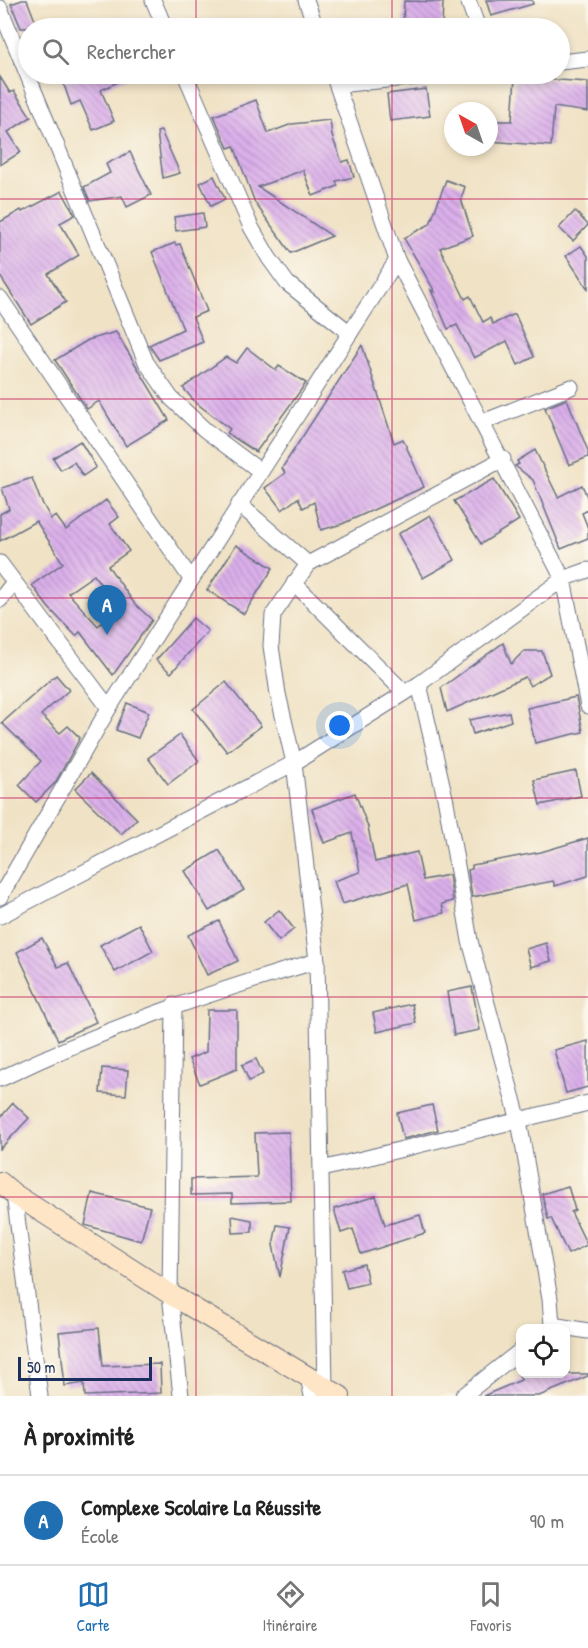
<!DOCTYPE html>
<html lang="fr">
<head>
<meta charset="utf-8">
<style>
	:root { --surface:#fff; --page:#f6f6f6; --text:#222; --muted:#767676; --line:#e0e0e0; --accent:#1f6fb2 }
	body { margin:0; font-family:"Patrick Hand",sans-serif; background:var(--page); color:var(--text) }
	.controls { position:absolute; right:18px; bottom:18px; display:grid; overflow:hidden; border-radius:12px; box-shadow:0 3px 9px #0003 }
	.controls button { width:54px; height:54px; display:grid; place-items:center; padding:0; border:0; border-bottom:2px solid var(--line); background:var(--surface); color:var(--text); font:30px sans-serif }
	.compass { position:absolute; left:444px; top:102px; width:54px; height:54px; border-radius:50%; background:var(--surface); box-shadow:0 3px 9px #0003; rotate:320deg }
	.scale { position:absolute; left:18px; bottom:15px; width:134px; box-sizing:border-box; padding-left:6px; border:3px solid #1b2f5e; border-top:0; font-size:16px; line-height:21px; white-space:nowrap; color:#1b2f5e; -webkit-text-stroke:4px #fbf7ec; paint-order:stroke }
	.you { position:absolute; left:340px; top:726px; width:21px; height:21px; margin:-15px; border:4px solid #fff; border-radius:50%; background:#1a73e8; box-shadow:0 0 0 9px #1a73e833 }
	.badge { display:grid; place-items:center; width:39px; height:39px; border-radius:50%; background:var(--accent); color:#fff; font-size:20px; font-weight:700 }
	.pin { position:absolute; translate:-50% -50px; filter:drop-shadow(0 2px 3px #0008) }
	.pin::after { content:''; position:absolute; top:32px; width:21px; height:18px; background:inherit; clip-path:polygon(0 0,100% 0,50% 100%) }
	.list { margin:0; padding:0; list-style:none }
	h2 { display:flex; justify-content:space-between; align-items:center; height:78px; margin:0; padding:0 24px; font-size:26px }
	h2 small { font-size:20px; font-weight:400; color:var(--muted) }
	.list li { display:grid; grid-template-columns:39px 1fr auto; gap:18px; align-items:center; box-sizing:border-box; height:90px; padding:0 24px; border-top:2px solid var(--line) }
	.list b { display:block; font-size:22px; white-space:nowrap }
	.list p { margin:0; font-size:20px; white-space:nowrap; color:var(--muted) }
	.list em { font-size:20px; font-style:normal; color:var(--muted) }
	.icon { flex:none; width:33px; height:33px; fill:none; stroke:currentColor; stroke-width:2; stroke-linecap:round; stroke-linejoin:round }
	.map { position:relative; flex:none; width:588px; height:1396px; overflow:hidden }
	.search { position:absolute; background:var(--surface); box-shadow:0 3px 9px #0003; left:18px; right:18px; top:18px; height:66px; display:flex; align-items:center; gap:15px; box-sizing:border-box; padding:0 21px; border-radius:33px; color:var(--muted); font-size:22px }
	.sheet { height:168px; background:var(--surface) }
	nav { display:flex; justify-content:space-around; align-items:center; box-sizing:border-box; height:84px; border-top:2px solid var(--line); background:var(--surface); font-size:16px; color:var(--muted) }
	nav a { display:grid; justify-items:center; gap:3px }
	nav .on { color:var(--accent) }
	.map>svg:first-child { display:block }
	.building { fill:url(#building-back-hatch); fill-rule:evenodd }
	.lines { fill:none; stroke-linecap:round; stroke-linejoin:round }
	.street-casing { stroke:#666e82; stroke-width:17 }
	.secondary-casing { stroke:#666e82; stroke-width:22 }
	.street { stroke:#fff; stroke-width:15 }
	.secondary { stroke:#fee5c5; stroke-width:20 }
	.grid { fill:none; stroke:#c2185b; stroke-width:1.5; stroke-opacity:0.55 }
</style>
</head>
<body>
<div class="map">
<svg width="588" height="1396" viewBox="0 0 588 1396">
	<defs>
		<pattern id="building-back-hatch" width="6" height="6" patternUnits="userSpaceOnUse" patternTransform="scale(1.5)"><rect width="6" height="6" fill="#dcb0eb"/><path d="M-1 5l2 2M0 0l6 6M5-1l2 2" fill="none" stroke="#b290c2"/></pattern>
	</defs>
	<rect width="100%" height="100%" fill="#fbf7ec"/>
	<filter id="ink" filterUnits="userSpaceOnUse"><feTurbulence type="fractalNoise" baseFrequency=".0167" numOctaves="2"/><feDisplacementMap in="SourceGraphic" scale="12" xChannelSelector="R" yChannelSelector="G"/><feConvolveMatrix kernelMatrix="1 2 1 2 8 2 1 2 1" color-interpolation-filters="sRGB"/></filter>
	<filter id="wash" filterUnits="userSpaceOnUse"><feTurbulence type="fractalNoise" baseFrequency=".008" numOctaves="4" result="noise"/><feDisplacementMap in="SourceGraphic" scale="24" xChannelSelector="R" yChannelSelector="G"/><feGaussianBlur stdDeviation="1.35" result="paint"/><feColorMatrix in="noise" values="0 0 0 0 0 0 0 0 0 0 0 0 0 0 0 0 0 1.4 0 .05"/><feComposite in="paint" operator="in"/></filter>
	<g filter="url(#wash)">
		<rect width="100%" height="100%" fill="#f0e2c5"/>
		<g id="blocks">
			<g class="building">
				<path d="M22 0H27L38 28H21L11 4Z"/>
				<path d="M486 0H532L533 4 491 16Z"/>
				<path d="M404 1 443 2 442 28H403Z"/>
				<path d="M73 74H134L101 90 114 121 93 130 80 101 71 105 63 82 74 78Z"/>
				<path d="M0 77 10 93 14 91 31 117 8 132 21 152 0 165Z"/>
				<path d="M515 77 588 82V112L554 107 551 146 489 141V121H512Z"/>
				<path d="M426 89 430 116 390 121 387 94Z"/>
				<path d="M256 100 268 133 292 124 330 120 332 136 342 162 349 160 354 177 336 181 338 186 313 196 303 170 258 187 332 236 291 253 255 203 234 146 228 148 214 116Z"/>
				<path d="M161 131 180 173 163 178 157 132Z"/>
				<path d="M130 152 151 195 127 207 122 196 90 201 84 187 110 173 106 164Z"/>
				<path d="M214 176 225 199 211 206 200 183Z"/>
				<path d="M446 180 465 187 461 199 473 236 440 248 465 299 470 296 483 322 490 318 493 324 515 314 534 357 518 365 507 341 474 358 457 325 448 329 431 290 435 292 404 238 430 224Z"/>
				<path d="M62 191 75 215 60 223 79 255 48 274 66 302 31 324 0 276V222L21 210 22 212Z"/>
				<path d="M575 211 588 225 573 241 559 228Z"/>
				<path d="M203 213 205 227 176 231 174 217Z"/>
				<path d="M175 243 176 245 180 244 207 311 193 317 203 342 159 360 149 345 183 329 152 252Z"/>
				<path d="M581 246 588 256V289L566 256Z"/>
				<path d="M116 332 169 420 126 446 99 401 87 409 55 360 88 340Z"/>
				<path d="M362 345 394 443 403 439 424 487 342 524 321 530 314 502 303 508 298 498 282 510 265 488 285 473 282 468Z"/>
				<path d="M247 348 276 370 279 366 306 383 256 452 227 433 230 429 195 402 183 388 226 357 236 363Z"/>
				<path d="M567 399 588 451V457L569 465 545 408Z"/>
				<path d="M80 441 96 467 83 476 74 462 61 470 53 458Z"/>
				<path d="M535 450 558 497 582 485 588 499V510L582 513 588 528V538L561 549 533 480 515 466 519 464 517 461Z"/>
				<path d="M32 478 40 499 51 519 56 516 66 530 106 500 119 517 110 524 129 551 108 566 134 603 152 620 113 675 80 632 76 636 48 607 32 585 63 563 36 521 0 541V514L9 509 2 488ZM94 575 117 608 98 626 68 593Z"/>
				<path d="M494 479 519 520 481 544 454 501Z"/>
				<path d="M430 515 455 560 423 578 398 534Z"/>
				<path d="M236 545 273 568 244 614 207 590Z"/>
				<path d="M193 618 208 631 171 673 156 660Z"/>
				<path d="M503 643 511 664 524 651H542L550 674 530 686 525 677 447 712 441 688Z"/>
				<path d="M56 675 69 690 41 715 60 733 68 726 80 738 55 783 36 802 19 785 41 761 2 723Z"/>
				<path d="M226 682 261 726 227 752 193 709Z"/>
				<path d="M576 697 583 732 535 743 527 708Z"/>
				<path d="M127 703 149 712 138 738 116 730Z"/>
				<path d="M509 712 511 721 473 734 469 720Z"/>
				<path d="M180 735 199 761 168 784 148 758Z"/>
				<path d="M576 771 581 796 540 805 534 780Z"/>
				<path d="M91 773 137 819 121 834 75 789Z"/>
				<path d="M355 793 368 827 375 862 417 852 423 880 449 875 453 901 442 904 444 913 416 920 408 884 342 904 334 881 360 872 352 833 324 843 312 809Z"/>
				<path d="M588 838V876L555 886 553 881 472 897 468 870 472 869V865L541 852Z"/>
				<path d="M219 850 244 890 209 911 185 871Z"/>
				<path d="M279 910 294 929 279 941 264 922Z"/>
				<path d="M219 921 238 961 207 975 188 935Z"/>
				<path d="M139 924 153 951 115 972 100 945Z"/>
				<path d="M42 938 58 967 68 963 96 1022 58 1040 17 952Z"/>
				<path d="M546 943 551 961 531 967 526 949Z"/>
				<path d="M472 987 480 1030 454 1035 447 992Z"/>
				<path d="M412 1004 416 1023 377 1032 373 1013Z"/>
				<path d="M207 1010H237V1069L200 1084 189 1059 206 1052Z"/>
				<path d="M588 1041V1087L566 1093 554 1050Z"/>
				<path d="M256 1059 263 1074 249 1081 242 1065Z"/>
				<path d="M102 1068 128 1070 126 1095 100 1093Z"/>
				<path d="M13 1103 29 1118 0 1149V1118Z"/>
				<path d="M432 1105 438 1130 403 1139 397 1113Z"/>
				<path d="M289 1132 291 1201 232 1203V1194L191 1195V1179L257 1177 255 1133Z"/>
				<path d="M568 1186 575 1210 571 1212 587 1245 568 1254 551 1218 548 1219 542 1194Z"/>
				<path d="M92 1193 150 1207 141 1241 85 1225Z"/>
				<path d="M376 1196 385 1225 420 1215 425 1233 361 1254 353 1229 341 1233 334 1209Z"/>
				<path d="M232 1216 252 1220V1232L233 1233Z"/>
				<path d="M277 1225 290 1227 280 1277 273 1245Z"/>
				<path d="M364 1264 368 1283 347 1288 342 1270Z"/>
				<path d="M99 1328 103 1366 160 1364 161 1393 85 1396 84 1383 65 1386 59 1332Z"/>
				<path d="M519 1374H588V1376L539 1396H483L521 1380Z"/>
			</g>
		</g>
	</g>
	<g filter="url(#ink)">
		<use href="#blocks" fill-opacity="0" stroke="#666e82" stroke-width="1.5"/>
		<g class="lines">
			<defs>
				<g id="street">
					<path d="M153 0 165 28"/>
					<path d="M306 0 316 28"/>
					<path d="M468 0 478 28"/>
					<path d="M0 8 146 362 171 398 205 430 260 471"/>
					<path d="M560 62 588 59"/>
					<path d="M185 74 251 227 269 258 287 283 350 333"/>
					<path d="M333 74 397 260 563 579 588 706"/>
					<path d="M337 85 447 74"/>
					<path d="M0 298 191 579"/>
					<path d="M483 422 571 387"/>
					<path d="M239 504 308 564"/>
					<path d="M0 563 109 708"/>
					<path d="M294 583 404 692"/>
					<path d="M0 600 14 582"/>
					<path d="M419 684 446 802 470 941 519 1121 550 1299 552 1325"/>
					<path d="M0 897 109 708 397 260"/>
					<path d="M0 916 294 763 419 684 563 579 588 570"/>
					<path d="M174 1005 170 1294 181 1396"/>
					<path d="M0 1079C103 1029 208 993 317 961"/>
					<path d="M322 1169 588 1103"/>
					<path d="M14 1194 40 1396"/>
					<path d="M552 1325 588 1331"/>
					<path d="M308 1377 312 1396"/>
					<path d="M325 1387 317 961 294 763 278 694 271 646 273 615 308 564 503 459"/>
					<path d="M463 1396 520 1351"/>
				</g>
				<path id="secondary" d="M0 1182 14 1194 170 1294 340 1396"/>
			</defs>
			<use href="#street" class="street-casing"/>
			<use href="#secondary" class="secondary-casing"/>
			<use href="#street" class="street"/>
			<use href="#secondary" class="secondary"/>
		</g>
	</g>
	<path class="grid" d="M196 0V28M392 0V28M196 74V1396M392 74V1396M0 199H588M0 399H588M0 598H588M0 798H588M0 997H588M0 1197H588"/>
</svg>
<div class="controls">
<button><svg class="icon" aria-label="locate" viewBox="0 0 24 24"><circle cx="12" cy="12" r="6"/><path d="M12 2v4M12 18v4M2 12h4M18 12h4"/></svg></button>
</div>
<svg class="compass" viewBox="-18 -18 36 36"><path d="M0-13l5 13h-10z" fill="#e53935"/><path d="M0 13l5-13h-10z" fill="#767676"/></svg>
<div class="scale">50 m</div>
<div class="you"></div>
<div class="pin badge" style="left:107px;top:635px">A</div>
<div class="search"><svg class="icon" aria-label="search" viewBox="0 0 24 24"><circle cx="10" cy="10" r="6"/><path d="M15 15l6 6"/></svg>Rechercher</div>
</div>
<section class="sheet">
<h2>À proximité<small></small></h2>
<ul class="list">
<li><span class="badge">A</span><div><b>Complexe Scolaire La Réussite</b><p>École</p></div><em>90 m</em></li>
</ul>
</section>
<nav>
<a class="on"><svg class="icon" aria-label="map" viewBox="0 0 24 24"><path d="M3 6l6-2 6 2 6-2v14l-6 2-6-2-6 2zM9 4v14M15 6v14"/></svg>Carte</a>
<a><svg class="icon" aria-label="directions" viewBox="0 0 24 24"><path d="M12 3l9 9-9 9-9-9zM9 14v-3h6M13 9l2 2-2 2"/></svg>Itinéraire</a>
<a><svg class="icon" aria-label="saved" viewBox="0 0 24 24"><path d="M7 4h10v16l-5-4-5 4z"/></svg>Favoris</a>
</nav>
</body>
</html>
